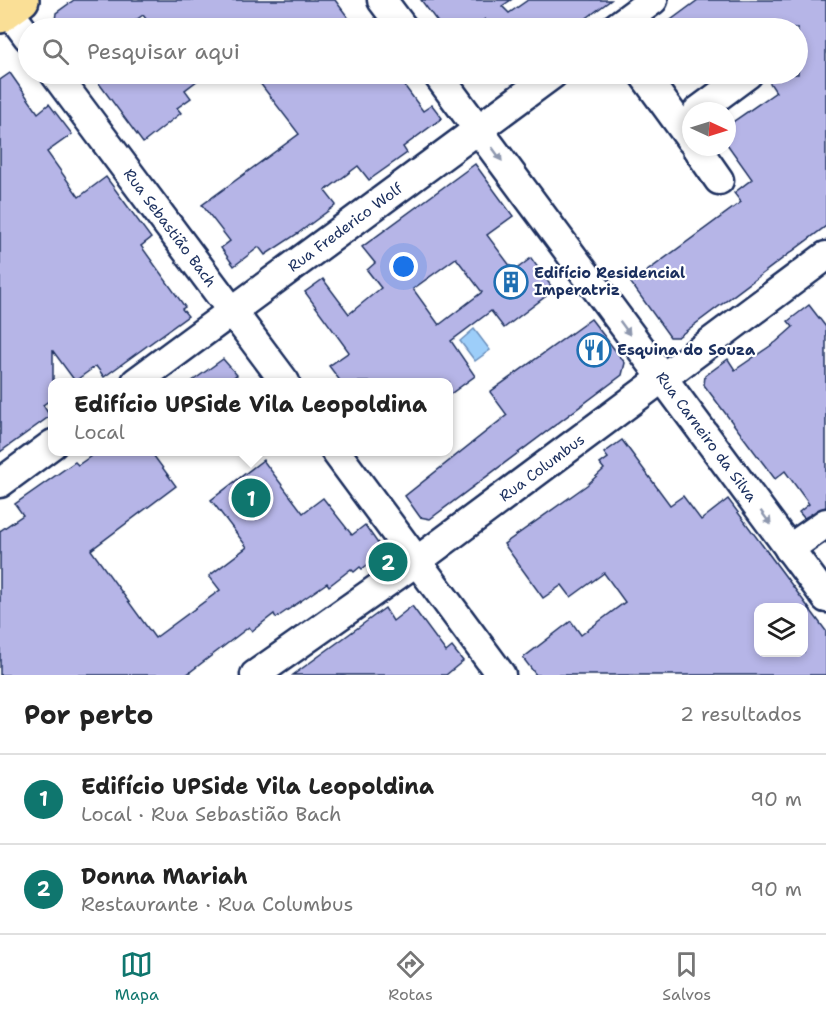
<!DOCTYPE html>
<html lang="pt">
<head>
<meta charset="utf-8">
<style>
	:root { --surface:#fff; --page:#f2f2f2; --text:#222; --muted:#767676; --line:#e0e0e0; --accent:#0f766e }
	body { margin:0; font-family:"Shantell Sans",sans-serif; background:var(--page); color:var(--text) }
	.controls { position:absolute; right:18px; bottom:18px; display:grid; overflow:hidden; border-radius:12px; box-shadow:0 3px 9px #0003 }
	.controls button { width:54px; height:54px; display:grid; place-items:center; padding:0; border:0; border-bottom:2px solid var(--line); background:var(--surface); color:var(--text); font:30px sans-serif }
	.compass { position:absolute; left:682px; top:102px; width:54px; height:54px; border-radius:50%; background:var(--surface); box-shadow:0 3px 9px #0003; rotate:94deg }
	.you { position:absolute; left:404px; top:267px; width:21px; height:21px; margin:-15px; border:4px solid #fff; border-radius:50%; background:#1a73e8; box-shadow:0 0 0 9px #1a73e833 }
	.badge { display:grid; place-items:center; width:39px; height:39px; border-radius:50%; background:var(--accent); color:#fff; font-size:20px; font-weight:700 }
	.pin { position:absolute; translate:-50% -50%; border:3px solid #fff; box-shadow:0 2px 6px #0006 }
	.popup { position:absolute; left:48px; top:378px; width:405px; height:78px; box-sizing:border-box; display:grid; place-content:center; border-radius:12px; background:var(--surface); filter:drop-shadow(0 2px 4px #0005); font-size:20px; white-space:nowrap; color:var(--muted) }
	.popup b { font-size:22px; color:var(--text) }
	.popup::after { content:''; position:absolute; left:50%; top:100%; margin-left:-12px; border:12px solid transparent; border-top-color:var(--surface) }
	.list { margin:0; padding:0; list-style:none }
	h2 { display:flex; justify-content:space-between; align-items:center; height:78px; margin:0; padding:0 24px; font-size:26px }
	h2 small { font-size:20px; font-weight:400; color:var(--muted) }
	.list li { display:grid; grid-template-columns:39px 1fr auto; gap:18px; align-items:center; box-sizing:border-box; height:90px; padding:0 24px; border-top:2px solid var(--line) }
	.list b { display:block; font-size:22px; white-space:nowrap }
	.list p { margin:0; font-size:20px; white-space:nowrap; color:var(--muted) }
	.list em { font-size:20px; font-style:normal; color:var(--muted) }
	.icon { flex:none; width:33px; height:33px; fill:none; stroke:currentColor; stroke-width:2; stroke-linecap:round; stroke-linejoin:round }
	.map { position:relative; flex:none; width:826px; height:675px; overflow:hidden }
	.search { position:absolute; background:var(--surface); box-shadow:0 3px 9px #0003; left:18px; right:18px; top:18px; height:66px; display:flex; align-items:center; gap:15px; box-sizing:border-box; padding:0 21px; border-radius:33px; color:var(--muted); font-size:22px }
	.sheet { height:258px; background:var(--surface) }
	nav { display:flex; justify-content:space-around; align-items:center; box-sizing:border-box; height:84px; border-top:2px solid var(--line); background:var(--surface); font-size:16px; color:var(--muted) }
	nav a { display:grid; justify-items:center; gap:3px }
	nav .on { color:var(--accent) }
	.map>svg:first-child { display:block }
	.water { fill:#9dcef9; stroke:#698ebb; stroke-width:1.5 }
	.building { fill:#b6b5e7; stroke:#1b2f5e; stroke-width:1.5; fill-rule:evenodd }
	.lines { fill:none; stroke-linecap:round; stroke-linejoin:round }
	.minor-casing { stroke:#1b2f5e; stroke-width:33 }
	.major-casing { stroke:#1b2f5e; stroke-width:38 }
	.minor { stroke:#fff; stroke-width:28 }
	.major { stroke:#fadf96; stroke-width:33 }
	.oneway { fill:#8d97ae }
	.labels { text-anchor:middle; stroke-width:4.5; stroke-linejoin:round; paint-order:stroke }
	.street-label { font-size:15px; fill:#1b2f5e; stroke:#fff }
	.poi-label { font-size:15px; font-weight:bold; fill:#1b2f5e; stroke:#fff; text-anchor:start }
</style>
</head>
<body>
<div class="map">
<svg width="826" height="675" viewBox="0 0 826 675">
	<rect width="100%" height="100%" fill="#fff"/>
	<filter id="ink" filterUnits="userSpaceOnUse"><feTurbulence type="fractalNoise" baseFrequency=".0167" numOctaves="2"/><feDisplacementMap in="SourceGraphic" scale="12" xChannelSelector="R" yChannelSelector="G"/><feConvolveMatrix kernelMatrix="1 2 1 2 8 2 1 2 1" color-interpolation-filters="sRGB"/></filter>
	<g filter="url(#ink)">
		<path class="water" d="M474 329 490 350 475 361 460 341Z"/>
		<g class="building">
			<path d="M74 0H335L356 28H153L143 15 125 28H54L56 13Z"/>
			<path d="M421 0H511L502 6 509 13 528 0H611L573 28H485L489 26 485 19 472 28H442Z"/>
			<path d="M698 0H826V226L678 337H670L631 283 741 202 734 193 752 179 727 144V126L776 92 764 74H798V28H660Z"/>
			<path d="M10 73 38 113 49 104 72 134 47 152 79 197 106 177 151 238 141 246 185 307 182 309 188 316 104 377 96 366 75 381 53 351V398L43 405 50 416 0 452V80Z"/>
			<path d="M92 74H206L185 90 191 98 177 108 181 113 143 143Z"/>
			<path d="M253 74H396L423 111 432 105 442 118 403 147 407 153 369 180 358 166 325 191 336 205 297 234 265 255 259 247 234 266 221 248 230 241 202 205 299 134Z"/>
			<path d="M475 164 513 216 487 235 514 271 531 258 554 290 504 328 491 311 451 341 475 376 449 395V382H341L329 366 349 352 305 292 323 279 349 314 381 288 367 270 375 263 362 247ZM456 258 482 292 439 325 413 289Z"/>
			<path d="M809 305 826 327V507L804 518 799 512 809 504 785 471 775 479 704 385 705 376 728 359 735 370 776 342 793 327 788 321Z"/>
			<path d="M591 319 625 363 622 375 430 519 420 517 405 496 507 415 490 392Z"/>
			<path d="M223 359 237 375 226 382H191Z"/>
			<path d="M622 440 670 505 683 496 701 520 728 499 826 631V675H536L523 658 571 621 581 635 625 602 604 573 571 597 562 585 543 598 504 544 587 485 604 469 600 464 608 458 604 453ZM759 608H804V652H759Z"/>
			<path d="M97 452H151L176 486 91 550 155 638 220 590 209 576 247 547 211 500 263 460 303 513 323 498 352 535 365 525 384 552 362 569 360 567 354 572 351 569 329 586 327 583 276 618 274 614 252 631 249 627 186 675H0V531L23 515 15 504 75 462 78 465Z"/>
			<path d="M412 606 446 652 452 647 463 661 446 675H293L385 608 393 621Z"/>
		</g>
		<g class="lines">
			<defs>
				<g id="minor">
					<path d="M382 0 403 28"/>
					<path d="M8 10 28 37"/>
					<path d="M615 28 653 0"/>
					<path id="s1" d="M55 74 285 382"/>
					<path id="s2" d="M437 74 826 598"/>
					<path d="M643 74 691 140"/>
					<path d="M698 111 748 74"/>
					<path d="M696 147 719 180"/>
					<path id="s3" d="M136 382 553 74"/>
					<path d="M336 452 501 675"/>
					<path d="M0 483 53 444"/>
					<path d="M789 549 826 523"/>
					<path id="s4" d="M255 675 417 561 826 256"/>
				</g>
				<path id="major" d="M0 16 22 0"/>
			</defs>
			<use href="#minor" class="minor-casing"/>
			<use href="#major" class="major-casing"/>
			<use href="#minor" class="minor"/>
			<use href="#major" class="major"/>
		</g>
		<defs><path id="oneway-solid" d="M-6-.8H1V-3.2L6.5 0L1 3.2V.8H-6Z" transform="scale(1.5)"/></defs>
		<g class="oneway">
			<use href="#oneway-solid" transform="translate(497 154) rotate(54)"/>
			<use href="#oneway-solid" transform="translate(625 328) rotate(54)"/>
			<use href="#oneway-solid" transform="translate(766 518) rotate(53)"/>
		</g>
	</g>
	<defs>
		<symbol id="building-ring" viewBox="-11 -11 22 22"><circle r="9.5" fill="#fff" stroke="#1f6fb2" stroke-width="1.5"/><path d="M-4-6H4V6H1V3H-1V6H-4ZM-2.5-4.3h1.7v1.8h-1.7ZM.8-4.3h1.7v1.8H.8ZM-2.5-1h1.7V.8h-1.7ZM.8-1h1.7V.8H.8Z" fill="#1f6fb2"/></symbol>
		<symbol id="restaurant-ring" viewBox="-11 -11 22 22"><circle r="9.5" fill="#fff" stroke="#1f6fb2" stroke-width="1.5"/><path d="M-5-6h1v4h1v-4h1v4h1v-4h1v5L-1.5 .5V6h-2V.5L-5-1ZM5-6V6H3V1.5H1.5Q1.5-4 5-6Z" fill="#1f6fb2"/></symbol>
	</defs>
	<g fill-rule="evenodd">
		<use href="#building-ring" x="492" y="263" width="38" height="38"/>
		<use href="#restaurant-ring" x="575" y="331" width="38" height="38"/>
	</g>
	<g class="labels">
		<g class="street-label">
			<text dy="5" stroke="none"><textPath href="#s1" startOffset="192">Rua Sebastião Bach</textPath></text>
			<text dy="5" stroke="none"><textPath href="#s3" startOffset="260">Rua Frederico Wolf</textPath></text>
			<text dy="5" stroke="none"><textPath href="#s2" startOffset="452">Rua Carneiro da Silva</textPath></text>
			<text dy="5" stroke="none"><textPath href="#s4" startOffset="354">Rua Columbus</textPath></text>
		</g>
		<g class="poi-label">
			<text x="534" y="278">Edifício Residencial<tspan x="534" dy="17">Imperatriz</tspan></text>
			<text x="617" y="355">Esquina do Souza</text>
		</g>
	</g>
</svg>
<div class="controls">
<button><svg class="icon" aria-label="layers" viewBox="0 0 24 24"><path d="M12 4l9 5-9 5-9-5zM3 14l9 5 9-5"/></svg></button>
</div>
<svg class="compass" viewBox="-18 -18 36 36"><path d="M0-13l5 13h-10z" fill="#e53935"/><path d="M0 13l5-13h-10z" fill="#767676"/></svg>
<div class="you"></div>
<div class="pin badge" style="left:251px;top:498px">1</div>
<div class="popup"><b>Edifício UPSide Vila Leopoldina</b>Local</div>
<div class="pin badge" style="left:388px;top:562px">2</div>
<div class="search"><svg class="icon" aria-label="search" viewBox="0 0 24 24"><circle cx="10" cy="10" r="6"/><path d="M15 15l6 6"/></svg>Pesquisar aqui</div>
</div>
<section class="sheet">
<h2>Por perto<small>2 resultados</small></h2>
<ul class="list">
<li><span class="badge">1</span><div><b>Edifício UPSide Vila Leopoldina</b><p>Local · Rua Sebastião Bach</p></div><em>90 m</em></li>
<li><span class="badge">2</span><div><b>Donna Mariah</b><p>Restaurante · Rua Columbus</p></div><em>90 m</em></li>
</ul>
</section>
<nav>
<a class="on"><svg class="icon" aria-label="map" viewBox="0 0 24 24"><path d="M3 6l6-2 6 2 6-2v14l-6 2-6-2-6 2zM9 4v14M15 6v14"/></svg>Mapa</a>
<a><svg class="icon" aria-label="directions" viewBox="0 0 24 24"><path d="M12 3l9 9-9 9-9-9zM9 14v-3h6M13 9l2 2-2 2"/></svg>Rotas</a>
<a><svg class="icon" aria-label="saved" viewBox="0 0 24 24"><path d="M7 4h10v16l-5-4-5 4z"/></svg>Salvos</a>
</nav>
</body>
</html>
